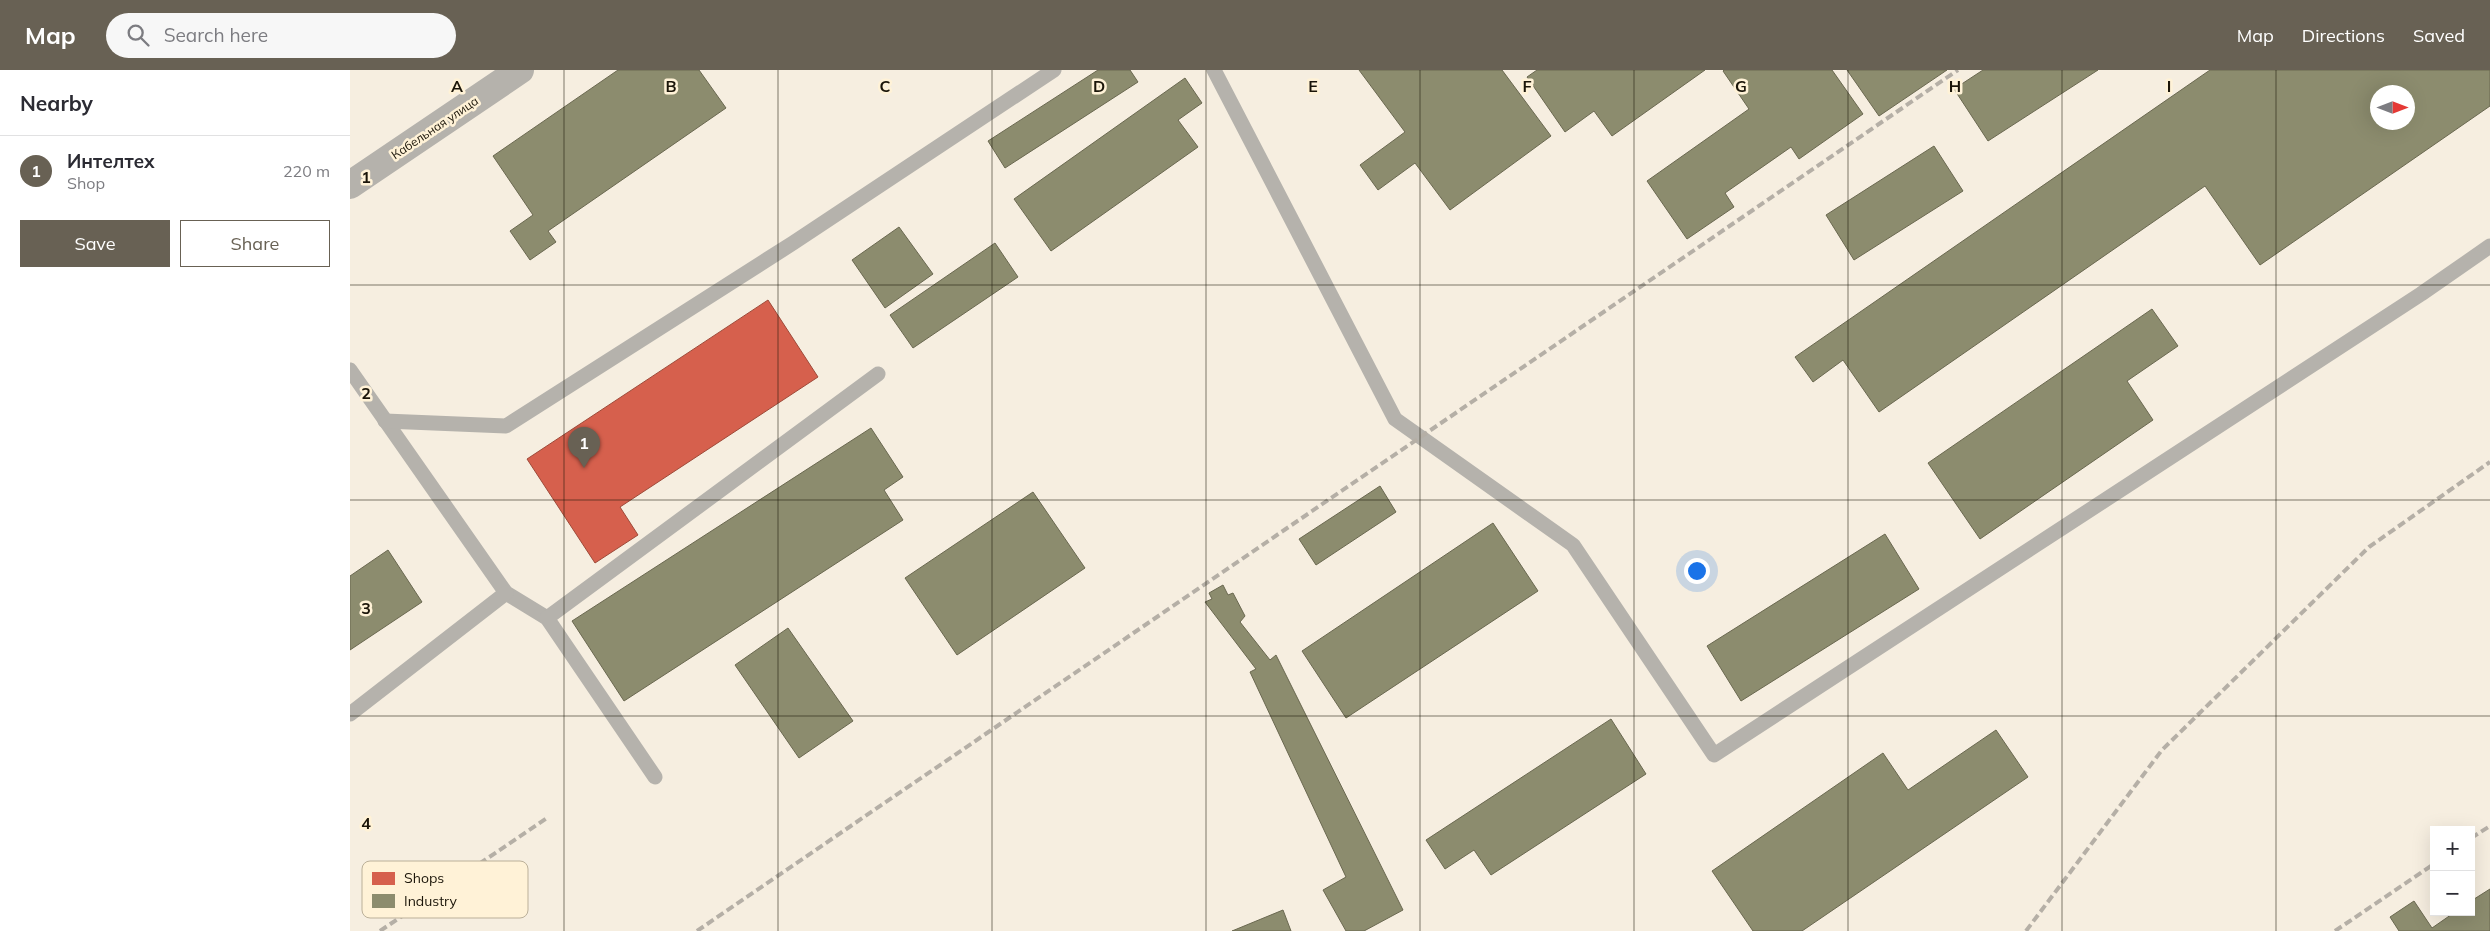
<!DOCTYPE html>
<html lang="en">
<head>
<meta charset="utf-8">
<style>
	:root { --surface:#fff; --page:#f7f7f7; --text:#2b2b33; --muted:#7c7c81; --line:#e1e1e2; --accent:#686154 }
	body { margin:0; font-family:Mulish,sans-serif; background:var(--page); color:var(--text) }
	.controls { position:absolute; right:15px; bottom:15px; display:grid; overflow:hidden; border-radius:0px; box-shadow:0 5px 20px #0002 }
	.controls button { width:45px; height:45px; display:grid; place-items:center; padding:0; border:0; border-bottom:1px solid var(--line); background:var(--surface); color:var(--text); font:25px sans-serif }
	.compass { position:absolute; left:2020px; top:15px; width:45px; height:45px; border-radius:50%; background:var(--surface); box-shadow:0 5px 20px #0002; rotate:90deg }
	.you { position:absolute; left:1346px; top:500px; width:18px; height:18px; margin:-12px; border:4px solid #fff; border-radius:50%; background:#1a73e8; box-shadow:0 0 0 8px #1a73e833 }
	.badge { display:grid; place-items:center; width:32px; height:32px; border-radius:50%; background:var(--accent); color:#fff; font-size:16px; font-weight:700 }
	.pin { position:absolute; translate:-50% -41px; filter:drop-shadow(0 1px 2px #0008) }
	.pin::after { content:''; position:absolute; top:26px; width:18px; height:15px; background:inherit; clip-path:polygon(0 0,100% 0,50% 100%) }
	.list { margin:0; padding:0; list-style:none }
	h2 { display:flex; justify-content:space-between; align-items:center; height:65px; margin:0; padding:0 20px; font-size:21px }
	h2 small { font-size:16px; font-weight:400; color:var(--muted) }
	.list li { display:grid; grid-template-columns:32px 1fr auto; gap:15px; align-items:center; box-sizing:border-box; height:70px; padding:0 20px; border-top:1px solid var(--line) }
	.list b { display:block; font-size:19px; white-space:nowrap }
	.list p { margin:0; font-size:16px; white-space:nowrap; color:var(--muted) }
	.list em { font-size:16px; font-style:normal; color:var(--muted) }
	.actions { display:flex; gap:10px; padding:15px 20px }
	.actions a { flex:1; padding:11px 0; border:1px solid var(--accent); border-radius:0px; text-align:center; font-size:18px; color:var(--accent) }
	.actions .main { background:var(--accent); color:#fff }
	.icon { flex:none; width:28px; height:28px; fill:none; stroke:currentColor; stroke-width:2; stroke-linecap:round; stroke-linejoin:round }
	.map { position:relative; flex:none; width:2140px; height:861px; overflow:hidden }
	header { display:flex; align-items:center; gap:30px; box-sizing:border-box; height:70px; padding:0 25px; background:var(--accent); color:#fff }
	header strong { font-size:24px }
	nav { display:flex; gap:28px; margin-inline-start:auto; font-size:18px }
	.search { width:350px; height:45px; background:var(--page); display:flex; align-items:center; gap:12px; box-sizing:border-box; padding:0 18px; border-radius:28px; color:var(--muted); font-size:19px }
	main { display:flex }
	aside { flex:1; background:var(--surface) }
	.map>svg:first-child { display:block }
	.shops { fill:#d6604d; stroke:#9e4a39 }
	.industry { fill:#8c8c6e; stroke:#6a6850; fill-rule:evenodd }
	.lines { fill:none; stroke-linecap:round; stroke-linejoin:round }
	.lane { stroke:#b5b2ac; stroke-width:15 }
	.street { stroke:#b5b2ac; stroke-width:28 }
	.rail { stroke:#b5afa6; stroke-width:4; stroke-dasharray:8 4; stroke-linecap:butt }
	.grid { fill:none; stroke:#1b1509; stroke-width:1; stroke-opacity:0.55 }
	.labels { text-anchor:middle; stroke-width:5; stroke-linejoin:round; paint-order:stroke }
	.street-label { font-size:12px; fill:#1b1509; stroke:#fff2d7 }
	.key { fill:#fff2d7; stroke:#bbb099; stroke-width:1 }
	.key-label { font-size:14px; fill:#1b1509 }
	.grid-label { font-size:16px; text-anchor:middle; font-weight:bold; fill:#1b1509; stroke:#fff2d7; stroke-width:5; stroke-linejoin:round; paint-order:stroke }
</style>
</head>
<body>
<header>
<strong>Map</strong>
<div class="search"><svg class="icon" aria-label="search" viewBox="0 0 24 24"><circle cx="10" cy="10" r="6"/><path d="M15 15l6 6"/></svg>Search here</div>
<nav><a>Map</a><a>Directions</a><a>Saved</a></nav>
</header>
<main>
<aside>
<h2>Nearby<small></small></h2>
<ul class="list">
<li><span class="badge">1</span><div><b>Интелтех</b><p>Shop</p></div><em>220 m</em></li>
</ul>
<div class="actions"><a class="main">Save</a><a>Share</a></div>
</aside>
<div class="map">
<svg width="2140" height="861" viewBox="0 0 2140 861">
	<rect width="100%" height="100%" fill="#f6eee0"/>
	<path class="shops" d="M418 230 468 307 270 437 288 465 245 493 177 389Z"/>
	<g class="industry">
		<path d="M268 0H349L376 38 198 161 206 172 180 190 160 161 183 145 143 86Z"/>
		<path d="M748 0H780L788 12 655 98 638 71Z"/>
		<path d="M1009 0H1152L1201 66 1100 140 1065 93 1028 120 1010 95 1055 62Z"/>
		<path d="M1187 0H1355L1262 66 1244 41 1215 62 1177 7Z"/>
		<path d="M1374 0H1482L1513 44 1449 89 1441 77 1375 123 1384 137 1337 169 1297 111 1399 39 1373 1Z"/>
		<path d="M1497 0H1597L1529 46Z"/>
		<path d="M1633 0H1748L1638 71 1604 19Z"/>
		<path d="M1860 0H2140V36L1910 195 1855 116 1529 342 1493 290 1463 312 1445 287ZM2028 22H2058V52H2028Z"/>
		<path d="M835 8 852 33 828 50 848 77 701 181 664 129Z"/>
		<path d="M1584 76 1613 121 1504 190 1476 145Z"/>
		<path d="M549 157 583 204 535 238 502 190Z"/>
		<path d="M645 173 668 207 563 278 540 245Z"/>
		<path d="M1802 239 1828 276 1777 311 1803 350 1630 469 1578 393Z"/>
		<path d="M521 358 553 407 534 420 553 450 274 631 222 551Z"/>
		<path d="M1030 416 1046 442 966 495 949 469Z"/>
		<path d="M683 422 735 498 607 585 555 508Z"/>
		<path d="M1143 453 1188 521 996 648 952 581Z"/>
		<path d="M1535 464 1569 519 1391 631 1357 576Z"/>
		<path d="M38 480 72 532 0 580V506Z"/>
		<path d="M873 515 878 525 883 523 895 546 890 552 920 590 926 585 1053 840 1014 861H996L973 820 996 807 900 602 906 599 855 532 862 529 859 523Z"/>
		<path d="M438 558 503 651 449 688 385 595Z"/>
		<path d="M1261 649 1296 704 1141 805 1124 780 1095 799 1076 770Z"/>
		<path d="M1646 660 1678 707 1452 861H1403L1362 801 1533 683 1558 720Z"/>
		<path d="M2140 819V861H2049L2040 847 2064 831 2082 858 2105 842H2121V831Z"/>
		<path d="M933 840 941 861H882Z"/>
	</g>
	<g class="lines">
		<g class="lane">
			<path d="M864 0 1045 349 1223 475 1364 685 2071 224 2140 176"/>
			<path d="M0 300 156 523 197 548 305 707"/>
			<path d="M35 351 156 356 443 173 704 0"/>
			<path d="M197 548 528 304"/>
			<path d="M0 644 156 523"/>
		</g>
		<path class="street" d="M0 115 170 0"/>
		<g class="rail">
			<path d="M2121 768 2140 756"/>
			<path d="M30 861 197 748"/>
			<path d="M347 861 1608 0"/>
			<path d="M1676 861 1812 680 2019 477 2140 392"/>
			<path d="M1985 861 2084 794"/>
		</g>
	</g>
	<path class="grid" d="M214 0V861M428 0V861M642 0V861M856 0V861M1070 0V861M1284 0V861M1498 0V861M1712 0V861M1926 0V861M0 215H2140M0 430H2140M0 646H2140"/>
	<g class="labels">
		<g class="street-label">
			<text transform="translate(85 58) rotate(-34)" y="4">Кабельная улица</text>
		</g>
	</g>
	<rect x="12" y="791" width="166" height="57" rx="8" class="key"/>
	<rect x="22" y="802" width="23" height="13" fill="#d6604d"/>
	<rect x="22" y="824" width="23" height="14" fill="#8c8c6e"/>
	<g class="key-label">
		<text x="54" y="813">Shops</text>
		<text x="54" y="836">Industry</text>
	</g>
	<g class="grid-label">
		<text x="107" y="22">A</text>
		<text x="321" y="22">B</text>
		<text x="535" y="22">C</text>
		<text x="749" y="22">D</text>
		<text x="963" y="22">E</text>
		<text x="1177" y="22">F</text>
		<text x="1391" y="22">G</text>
		<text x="1605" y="22">H</text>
		<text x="1819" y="22">I</text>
		<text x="16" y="113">1</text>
		<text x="16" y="329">2</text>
		<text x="16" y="544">3</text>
		<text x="16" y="759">4</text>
	</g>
</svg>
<div class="controls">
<button>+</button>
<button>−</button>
</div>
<svg class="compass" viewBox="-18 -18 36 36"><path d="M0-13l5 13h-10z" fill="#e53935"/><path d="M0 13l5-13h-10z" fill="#7c7c81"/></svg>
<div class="you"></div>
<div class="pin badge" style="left:234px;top:398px">1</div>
</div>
</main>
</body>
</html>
